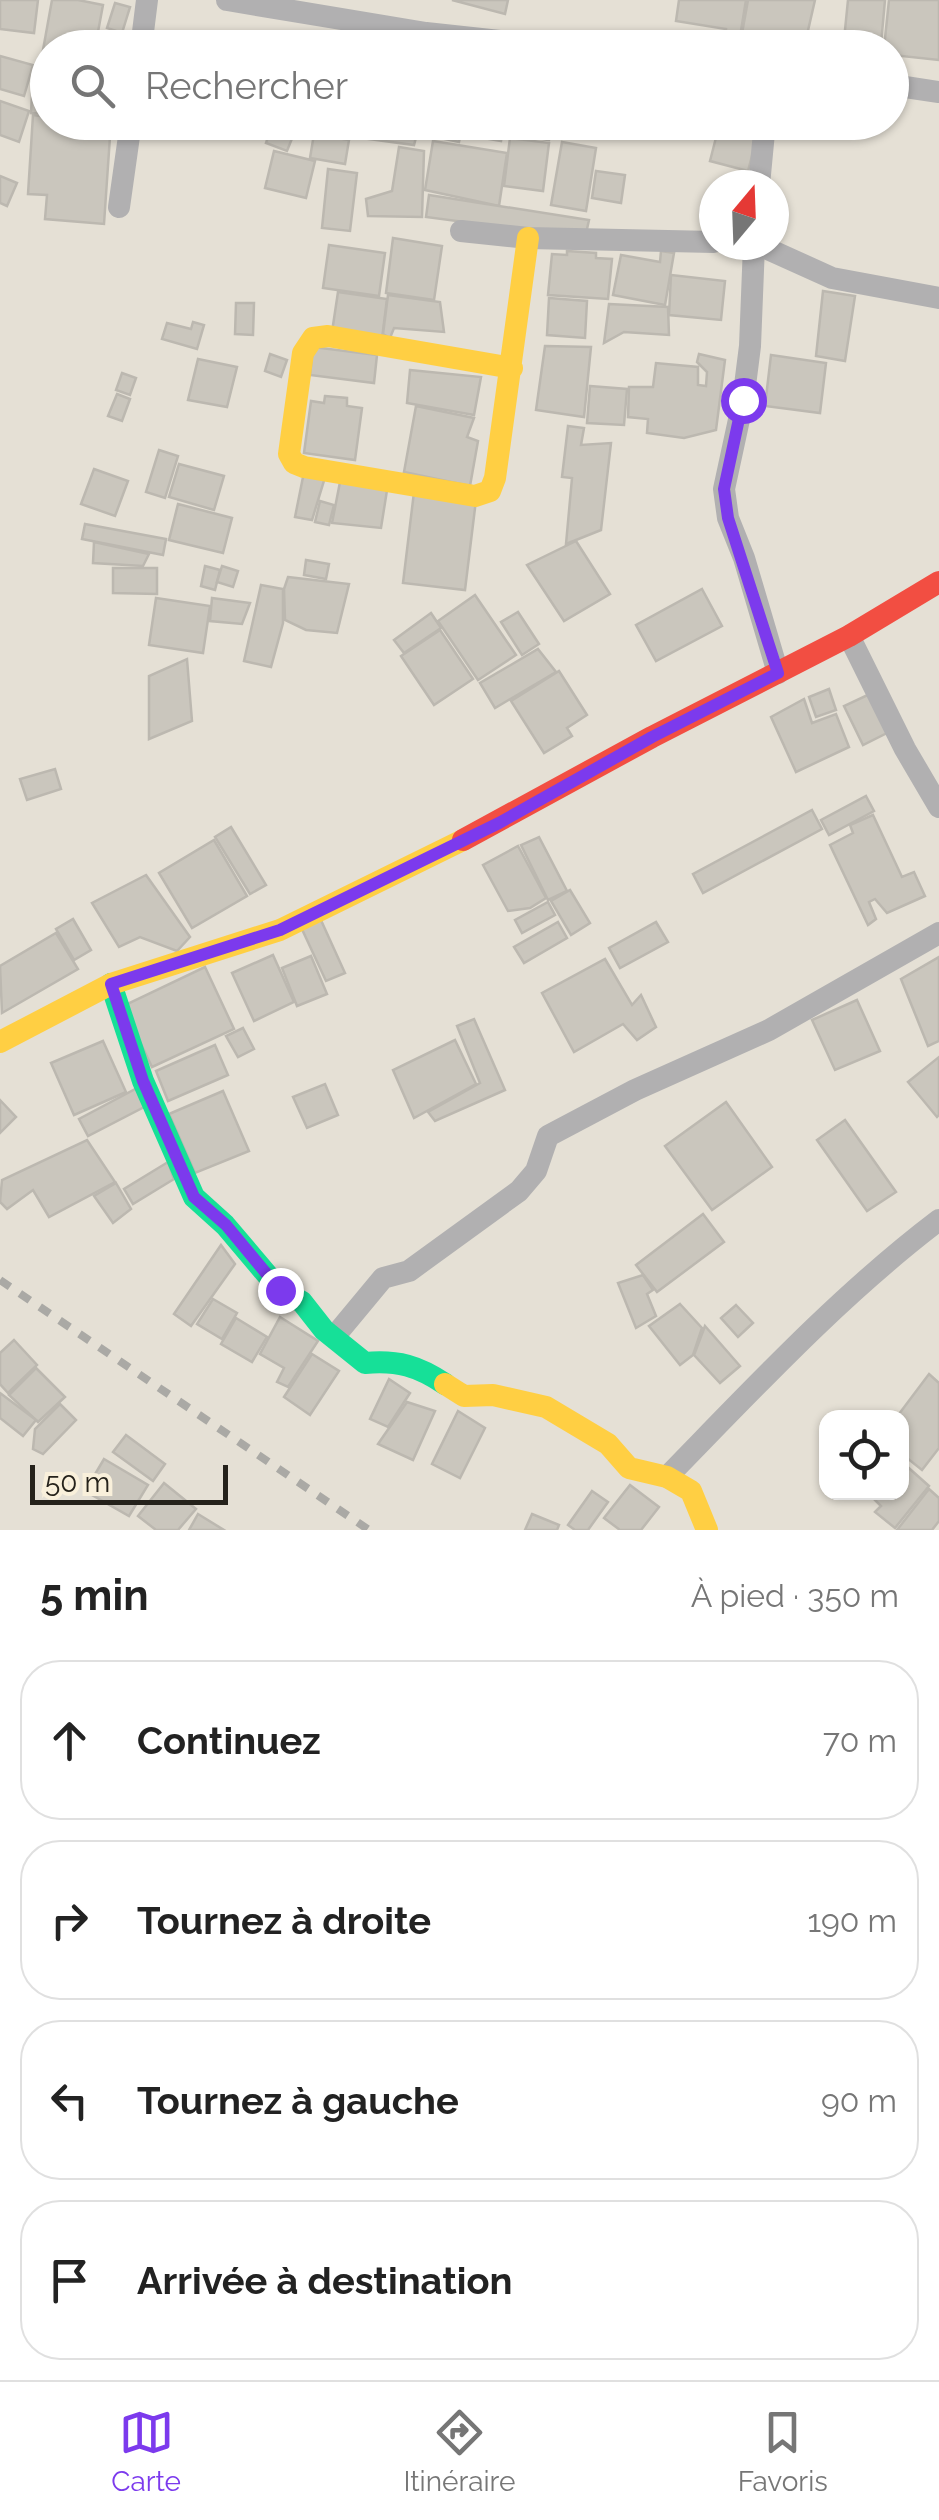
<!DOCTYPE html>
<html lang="fr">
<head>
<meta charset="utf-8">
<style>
	:root { --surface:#fff; --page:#f2f2f2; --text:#222; --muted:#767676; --line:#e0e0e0; --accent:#7c3aed }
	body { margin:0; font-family:Raleway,sans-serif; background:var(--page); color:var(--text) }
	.controls { position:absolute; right:30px; bottom:30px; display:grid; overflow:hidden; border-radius:20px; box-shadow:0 2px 8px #0004 }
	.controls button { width:90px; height:90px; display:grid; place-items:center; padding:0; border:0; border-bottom:2px solid var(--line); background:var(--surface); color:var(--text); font:50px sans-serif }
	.compass { position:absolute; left:699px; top:170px; width:90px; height:90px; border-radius:50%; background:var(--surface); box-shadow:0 2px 8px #0004; rotate:19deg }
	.scale { position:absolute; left:30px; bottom:25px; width:198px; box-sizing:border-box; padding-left:10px; border:5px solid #25221b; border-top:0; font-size:28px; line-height:35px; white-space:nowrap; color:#25221b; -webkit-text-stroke:8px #f9f0db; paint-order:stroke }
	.stop { position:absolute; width:30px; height:30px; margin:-22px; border:8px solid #7c3aed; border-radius:50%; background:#fff }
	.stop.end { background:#7c3aed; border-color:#fff; box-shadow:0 2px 10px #0008 }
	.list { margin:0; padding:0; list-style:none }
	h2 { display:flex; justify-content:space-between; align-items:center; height:130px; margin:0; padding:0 40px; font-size:42px }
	h2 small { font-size:32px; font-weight:400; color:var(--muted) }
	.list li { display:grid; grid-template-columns:65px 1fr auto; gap:30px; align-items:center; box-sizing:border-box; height:160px; margin:0 20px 20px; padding:0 20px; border:2px solid var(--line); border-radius:40px }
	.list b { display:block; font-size:38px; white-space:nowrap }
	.list em { font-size:32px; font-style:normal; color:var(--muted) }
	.icon { flex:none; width:55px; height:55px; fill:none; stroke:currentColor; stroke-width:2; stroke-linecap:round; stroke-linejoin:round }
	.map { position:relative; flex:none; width:939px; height:1530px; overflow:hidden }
	.search { position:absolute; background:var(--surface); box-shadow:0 2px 8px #0004; left:30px; right:30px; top:30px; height:110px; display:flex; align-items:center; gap:25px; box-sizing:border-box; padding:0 35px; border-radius:55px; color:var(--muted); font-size:38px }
	.sheet { height:850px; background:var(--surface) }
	nav { display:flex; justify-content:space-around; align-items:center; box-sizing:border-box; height:140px; border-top:2px solid var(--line); background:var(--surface); font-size:28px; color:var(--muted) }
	nav a { display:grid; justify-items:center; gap:5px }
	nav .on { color:var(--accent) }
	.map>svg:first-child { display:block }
	.building { fill:#cac6bd; stroke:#bcb8b0; stroke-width:2.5 }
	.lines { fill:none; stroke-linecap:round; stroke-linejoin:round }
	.street { stroke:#b1b0b1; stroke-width:22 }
	.fast { stroke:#16e098; stroke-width:22 }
	.slow { stroke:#ffcf43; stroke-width:22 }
	.jam { stroke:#f24e42; stroke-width:22 }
	.rail { stroke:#aaa9a5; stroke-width:8; stroke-dasharray:12 12; stroke-linecap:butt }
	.route { stroke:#7c3aed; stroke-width:12 }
</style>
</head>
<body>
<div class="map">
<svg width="939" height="1530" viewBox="0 0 939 1530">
	<rect width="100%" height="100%" fill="#e5e0d5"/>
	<g class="building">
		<path d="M0 0H38L34 33 0 29Z"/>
		<path d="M52 0H78L103 5 95 48H48V63L41 61Z"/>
		<path d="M452 0H508L505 14Z"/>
		<path d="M679 0H746L739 43 725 42 726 29 676 21Z"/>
		<path d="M748 0H815L804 48H774L741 39Z"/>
		<path d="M848 0H885L881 44 844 40Z"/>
		<path d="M889 0H939V60L892 55V48H884Z"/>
		<path d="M115 3 130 7 122 33 107 28Z"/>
		<path d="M344 29 364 34 360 48H339Z"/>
		<path d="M0 56 33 65 24 96 0 89Z"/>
		<path d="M33 74 48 75V114L31 113Z"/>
		<path d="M0 101 29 111 19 142 0 135Z"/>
		<path d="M33 115 48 117V122H111L104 224 45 219 47 195 28 194Z"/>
		<path d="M343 122H420L414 145 339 135Z"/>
		<path d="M425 122H463L459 142 422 134Z"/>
		<path d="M469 122H504L501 141 466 135Z"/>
		<path d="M508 122H552L549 140 506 134Z"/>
		<path d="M639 122H714L712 138 638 126Z"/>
		<path d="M720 122 760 125 748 171 710 161Z"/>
		<path d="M271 128 293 136 287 151 266 143Z"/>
		<path d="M314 134 349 140 345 164 310 158Z"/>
		<path d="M510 138 549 143 543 191 504 186Z"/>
		<path d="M433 141 507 153 499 206 425 190Z"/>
		<path d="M562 142 596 148 586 211 551 205Z"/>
		<path d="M399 147 424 151 422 217 368 216 366 199 392 191Z"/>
		<path d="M274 151 315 161 306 198 265 188Z"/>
		<path d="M328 169 357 173 350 231 322 228Z"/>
		<path d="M596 171 625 175 621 203 592 198Z"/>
		<path d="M0 176 17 183 7 206 0 203Z"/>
		<path d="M429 195 589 220 585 238 426 217Z"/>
		<path d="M393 238 442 246 434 300 386 293Z"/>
		<path d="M329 245 385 253 379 296 323 288Z"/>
		<path d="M567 251 596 253V258L612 259 608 299 548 295 552 254 567 255Z"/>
		<path d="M661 251 674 253 665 305 613 295 621 255 660 262Z"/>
		<path d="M671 275 725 281 721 320 669 315Z"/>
		<path d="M823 291 855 296 845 361 816 356Z"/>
		<path d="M338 292 387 299 382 339 332 332Z"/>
		<path d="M388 295 440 302 444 332 394 328 390 338 383 334Z"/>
		<path d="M549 298 587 301 585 338 547 335Z"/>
		<path d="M236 303H254L253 335 235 334Z"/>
		<path d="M609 304 668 307 669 335 624 332 604 343Z"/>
		<path d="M193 322 204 325 197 349 162 339 167 323 191 329Z"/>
		<path d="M545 346 591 347 584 417 536 410Z"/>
		<path d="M313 347 377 355 374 383 310 375Z"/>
		<path d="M270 354 287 360 281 377 265 371Z"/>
		<path d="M699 354 725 360 716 430 684 438 647 433 648 419 628 417 629 387H653L656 363 698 367V385L706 386 707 372 697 362Z"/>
		<path d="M771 355 826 363 820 413 765 406Z"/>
		<path d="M198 359 237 367 227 407 188 400Z"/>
		<path d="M410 370 481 377 474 415 407 403Z"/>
		<path d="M122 373 136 378 130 395 116 390Z"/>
		<path d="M590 386 627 389 624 425 587 423Z"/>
		<path d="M117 394 130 399 122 421 108 416Z"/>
		<path d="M325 396 347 398V406L362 408 355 460 304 453 311 401 324 403Z"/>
		<path d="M416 406 474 418 467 437 478 441 470 486 404 472Z"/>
		<path d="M568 426 584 428 581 445 611 443 601 530 566 544 572 478 562 477Z"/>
		<path d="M159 450 178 456 165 498 146 492Z"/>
		<path d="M179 464 224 476 214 510 169 497Z"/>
		<path d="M94 469 128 481 115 516 81 504Z"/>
		<path d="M304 472 326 474 312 520 295 517Z"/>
		<path d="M341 477 388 484 381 528 332 523Z"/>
		<path d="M414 492 476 500 465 590 403 583Z"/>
		<path d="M320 501 334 505 329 525 315 522Z"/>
		<path d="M178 504 232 518 223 553 169 540Z"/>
		<path d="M85 524 166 539 163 555 82 539Z"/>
		<path d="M576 541 610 594 564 621 527 565Z"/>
		<path d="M94 542 149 554 143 566 93 563Z"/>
		<path d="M306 560 329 564 326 579 304 575Z"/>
		<path d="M205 566 220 570 215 590 201 586Z"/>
		<path d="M222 566 238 571 233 587 217 582Z"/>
		<path d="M113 568H157V594L113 593Z"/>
		<path d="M288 577 349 584 337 633 306 630 285 620 284 589Z"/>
		<path d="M261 585 283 589V623L271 667 244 661Z"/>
		<path d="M702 589 722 626 656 661 636 625Z"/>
		<path d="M475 595 516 655 478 680 438 621Z"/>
		<path d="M156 598 210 606 203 653 149 645Z"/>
		<path d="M212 598 250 603 242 624 210 621Z"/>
		<path d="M518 612 539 644 522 655 501 622Z"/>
		<path d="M431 613 441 628 404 653 394 640Z"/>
		<path d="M440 630 473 679 434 705 401 656Z"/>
		<path d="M538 649 556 672 495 708 480 683Z"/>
		<path d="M187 659 192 721 149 739V676Z"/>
		<path d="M559 671 587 715 567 728 572 736 544 753 511 701Z"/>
		<path d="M829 689 836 710 816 717 809 697Z"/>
		<path d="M872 693 891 731 863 745 844 706Z"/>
		<path d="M804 699 812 723 836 714 849 747 796 772 771 717Z"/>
		<path d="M55 769 61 789 27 800 20 779Z"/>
		<path d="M866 796 874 811 829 835 821 820Z"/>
		<path d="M812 810 822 829 703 893 693 874Z"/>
		<path d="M873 815 902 877 914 872 925 896 887 913 875 899 869 902 876 919 868 925 830 845 853 833 850 825Z"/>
		<path d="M231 827 266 885 250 894 215 837Z"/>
		<path d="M539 837 567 891 548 900 521 845Z"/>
		<path d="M214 840 247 896 192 928 159 873Z"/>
		<path d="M518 846 546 898 530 908 508 911 483 865Z"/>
		<path d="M146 875 190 937 177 951 140 937 119 947 92 903Z"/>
		<path d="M570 890 590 923 571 935 551 901Z"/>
		<path d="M548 902 555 915 522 933 515 920Z"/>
		<path d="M320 918 345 973 326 981 301 927Z"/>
		<path d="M73 919 91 950 74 960 56 929Z"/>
		<path d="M558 922 567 938 524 963 514 947Z"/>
		<path d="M656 922 668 942 620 968 609 948Z"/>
		<path d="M56 933 78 969 2 1013 0 966Z"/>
		<path d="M273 955 294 1002 254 1021 232 973Z"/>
		<path d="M311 956 327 994 297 1006 282 968Z"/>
		<path d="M939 957V1041L928 1046 901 979Z"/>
		<path d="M605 959 632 1005 641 995 656 1027 637 1040 623 1024 574 1052 542 993Z"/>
		<path d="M205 967 234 1029 152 1067 123 1006Z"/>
		<path d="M857 1000 880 1051 835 1070 812 1020Z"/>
		<path d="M474 1019 505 1090 435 1121 428 1112 480 1083 457 1026Z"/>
		<path d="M243 1028 254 1049 238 1057 226 1036Z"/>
		<path d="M455 1040 476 1084 414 1118 393 1070Z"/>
		<path d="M103 1041 126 1092 74 1115 51 1063Z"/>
		<path d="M215 1045 228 1075 168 1101 156 1071Z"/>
		<path d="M939 1057V1115L937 1117 908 1082Z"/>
		<path d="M325 1084 338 1115 307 1128 293 1097Z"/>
		<path d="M141 1086 150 1104 88 1136 79 1119Z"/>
		<path d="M223 1091 249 1151 195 1173 169 1114Z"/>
		<path d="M0 1100 16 1117 0 1133Z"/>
		<path d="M726 1102 772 1167 712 1210 665 1146Z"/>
		<path d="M845 1120 896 1192 867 1211 817 1140Z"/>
		<path d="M87 1140 115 1182 49 1217 33 1190 7 1209 0 1202 2 1180Z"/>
		<path d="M168 1162 174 1179 133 1204 124 1189Z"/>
		<path d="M116 1183 131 1209 113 1223 94 1196Z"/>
		<path d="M703 1214 724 1242 657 1292 636 1265Z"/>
		<path d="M221 1245 235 1264 191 1326 174 1314Z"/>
		<path d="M643 1275 653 1290 647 1294 656 1316 636 1328 618 1283Z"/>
		<path d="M213 1299 237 1313 222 1339 197 1324Z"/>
		<path d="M680 1304 702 1328 693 1355 680 1365 649 1326Z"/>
		<path d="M736 1305 753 1323 738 1337 721 1318Z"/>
		<path d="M280 1317 318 1341 288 1387 277 1382 284 1368 260 1354Z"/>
		<path d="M236 1318 267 1337 252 1362 221 1344Z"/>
		<path d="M705 1326 740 1366 720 1383 694 1355Z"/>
		<path d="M14 1340 37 1365 8 1393 0 1384V1353Z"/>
		<path d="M312 1354 339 1371 310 1415 284 1397Z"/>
		<path d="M36 1368 65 1397 38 1422 9 1395Z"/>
		<path d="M929 1374 939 1383V1448L922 1470 902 1454V1418H896Z"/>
		<path d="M389 1379 410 1393 388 1427 370 1419Z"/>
		<path d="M0 1393 36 1420 23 1436 0 1418Z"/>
		<path d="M407 1402 435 1411 413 1460 378 1444Z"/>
		<path d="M60 1404 76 1420 43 1454 33 1449 35 1429Z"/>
		<path d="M458 1411 485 1428 460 1478 432 1464Z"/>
		<path d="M126 1435 165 1464 153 1481 113 1452Z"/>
		<path d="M104 1459 148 1485 129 1516 85 1491Z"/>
		<path d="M902 1462 929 1486 895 1528 875 1512 881 1506 867 1492H902Z"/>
		<path d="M164 1483 196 1509 178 1530H156L138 1516Z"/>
		<path d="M630 1485 659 1507 641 1530H620L604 1518Z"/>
		<path d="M929 1489 939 1498V1521L932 1530H897Z"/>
		<path d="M592 1491 608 1502 588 1530H575L568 1525Z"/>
		<path d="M198 1514 224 1530H189Z"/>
		<path d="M532 1514 559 1525 557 1530H525Z"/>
	</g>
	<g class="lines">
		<g class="street">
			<path d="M227 0 426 33 564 48"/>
			<path d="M141 48 147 0"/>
			<path d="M892 85 939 92"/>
			<path d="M759 185 765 122"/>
			<path d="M119 207 131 122"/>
			<path d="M461 231 528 238 714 242"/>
			<path d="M754 245 750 346 743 401 724 489 728 518 744 558 778 673"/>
			<path d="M759 245 832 278 939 298"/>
			<path d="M849 636 905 749 939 807"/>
			<path d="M334 1337 383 1278 409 1271 519 1191 536 1171 548 1136 635 1090 769 1030 939 933"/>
			<path d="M667 1477C753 1389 840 1295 939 1220"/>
		</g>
		<path class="fast" d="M111 984 143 1081 194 1197 225 1225 280 1290 302 1302 324 1330 365 1363C398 1360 418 1366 445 1384"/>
		<g class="slow">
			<path d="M512 368 328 336 313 338 303 353 289 454 294 463 304 467 475 496 490 491 495 478 528 238"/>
			<path d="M0 1042 111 984 280 930 463 840"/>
			<path d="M445 1384 464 1396 493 1395 546 1407 608 1444 629 1468 667 1477 691 1491 707 1530"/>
		</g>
		<path class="jam" d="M463 840 652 737 849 636 939 582"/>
		<path class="rail" d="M0 1280 369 1530"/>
	</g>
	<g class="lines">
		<path class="route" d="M280 1290 226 1225 194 1197 143 1081 111 984 280 930 499 823 652 737 778 673 728 518 724 489 743 400"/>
	</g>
</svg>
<div class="controls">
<button><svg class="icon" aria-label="locate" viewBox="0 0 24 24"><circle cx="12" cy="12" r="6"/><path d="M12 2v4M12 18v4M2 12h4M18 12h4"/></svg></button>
</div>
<svg class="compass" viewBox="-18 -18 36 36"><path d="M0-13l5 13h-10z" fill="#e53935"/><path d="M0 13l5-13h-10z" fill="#767676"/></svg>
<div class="scale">50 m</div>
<div class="stop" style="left:743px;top:400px"></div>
<div class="stop end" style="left:280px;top:1290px"></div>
<div class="search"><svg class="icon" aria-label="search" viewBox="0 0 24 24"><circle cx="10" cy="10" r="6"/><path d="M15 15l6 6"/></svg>Rechercher</div>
</div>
<section class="sheet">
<h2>5 min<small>À pied · 350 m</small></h2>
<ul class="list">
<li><svg class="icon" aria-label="ahead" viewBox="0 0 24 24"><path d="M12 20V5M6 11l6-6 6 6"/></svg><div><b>Continuez</b></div><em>70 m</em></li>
<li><svg class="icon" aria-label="right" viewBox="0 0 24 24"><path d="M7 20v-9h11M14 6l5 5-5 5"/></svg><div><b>Tournez à droite</b></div><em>190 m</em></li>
<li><svg class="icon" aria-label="left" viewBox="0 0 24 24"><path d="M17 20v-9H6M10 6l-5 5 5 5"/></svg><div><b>Tournez à gauche</b></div><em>90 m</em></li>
<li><svg class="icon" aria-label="arrive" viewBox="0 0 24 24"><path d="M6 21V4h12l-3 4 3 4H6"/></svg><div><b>Arrivée à destination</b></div></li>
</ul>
</section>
<nav>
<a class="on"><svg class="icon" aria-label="map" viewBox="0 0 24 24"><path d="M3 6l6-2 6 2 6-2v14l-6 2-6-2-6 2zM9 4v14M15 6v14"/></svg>Carte</a>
<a><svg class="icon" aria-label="directions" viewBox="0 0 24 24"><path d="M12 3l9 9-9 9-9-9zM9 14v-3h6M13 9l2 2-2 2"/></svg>Itinéraire</a>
<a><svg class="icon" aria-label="saved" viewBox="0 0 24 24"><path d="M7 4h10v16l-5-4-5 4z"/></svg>Favoris</a>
</nav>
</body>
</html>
